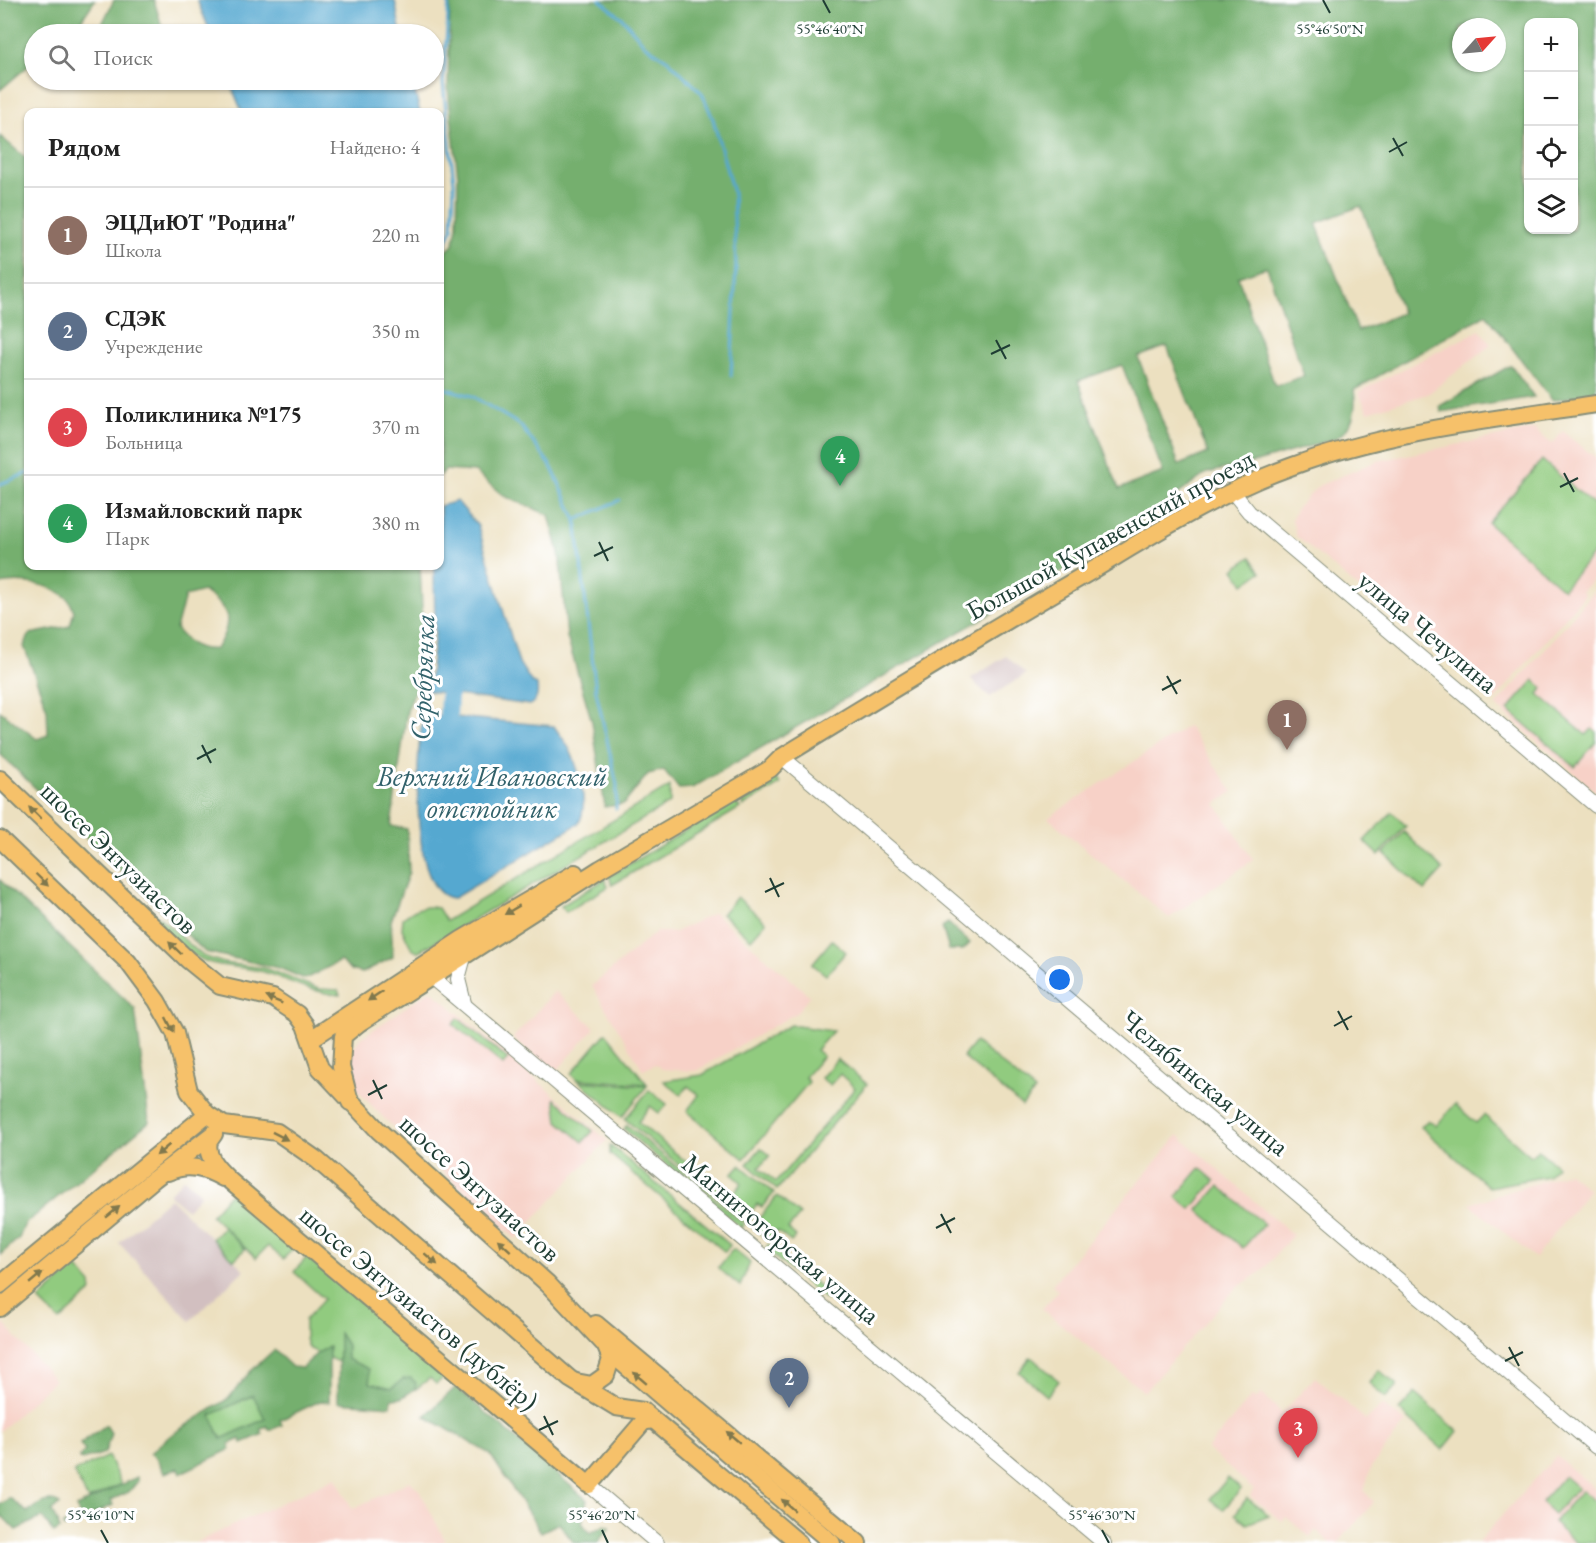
<!DOCTYPE html>
<html lang="ru">
<head>
<meta charset="utf-8">
<style>
	:root { --surface:#fff; --page:#f6f6f6; --text:#222; --muted:#767676; --line:#e0e0e0; --accent:#0f766e }
	body { margin:0; font-family:"EB Garamond",serif; background:var(--page); color:var(--text) }
	.controls { position:absolute; right:18px; top:18px; display:grid; overflow:hidden; border-radius:12px; box-shadow:0 2px 4px #0004 }
	.controls button { width:54px; height:54px; display:grid; place-items:center; padding:0; border:0; border-bottom:2px solid var(--line); background:var(--surface); color:var(--text); font:30px sans-serif }
	.compass { position:absolute; left:1452px; top:18px; width:54px; height:54px; border-radius:50%; background:var(--surface); box-shadow:0 2px 4px #0004; rotate:63deg }
	.you { position:absolute; left:1060px; top:980px; width:21px; height:21px; margin:-15px; border:4px solid #fff; border-radius:50%; background:#1a73e8; box-shadow:0 0 0 9px #1a73e833 }
	.badge { display:grid; place-items:center; width:39px; height:39px; border-radius:50%; background:var(--accent); color:#fff; font-size:20px; font-weight:700 }
	.pin { position:absolute; translate:-50% -50px; filter:drop-shadow(0 2px 3px #0008) }
	.pin::after { content:''; position:absolute; top:32px; width:21px; height:18px; background:inherit; clip-path:polygon(0 0,100% 0,50% 100%) }
	.list { margin:0; padding:0; list-style:none }
	h2 { display:flex; justify-content:space-between; align-items:center; height:78px; margin:0; padding:0 24px; font-size:26px }
	h2 small { font-size:20px; font-weight:400; color:var(--muted) }
	.list li { display:grid; grid-template-columns:39px 1fr auto; gap:18px; align-items:center; box-sizing:border-box; height:96px; padding:0 24px; border-top:2px solid var(--line) }
	.list b { display:block; font-size:22px; white-space:nowrap }
	.list p { margin:0; font-size:20px; white-space:nowrap; color:var(--muted) }
	.list em { font-size:20px; font-style:normal; color:var(--muted) }
	.icon { flex:none; width:33px; height:33px; fill:none; stroke:currentColor; stroke-width:2; stroke-linecap:round; stroke-linejoin:round }
	.map { position:relative; flex:none; width:1596px; height:1543px; overflow:hidden }
	.search { position:absolute; background:var(--surface); box-shadow:0 2px 4px #0004; left:24px; top:24px; width:420px; height:66px; display:flex; align-items:center; gap:15px; box-sizing:border-box; padding:0 21px; border-radius:33px; color:var(--muted); font-size:22px }
	.panel { position:absolute; background:var(--surface); box-shadow:0 2px 4px #0004; left:24px; top:108px; width:420px; height:462px; border-radius:12px }
	.map>svg:first-child { display:block }
	.built { fill:#f7d1c7 }
	.industrial { fill:#d2bfc0 }
	.green { fill:#91cb7f; stroke:#58845a; stroke-width:1.5 }
	.forest { fill:#74af6e; stroke:#4a7651; stroke-width:1.5; fill-rule:evenodd }
	.water { fill:#55a8d0; stroke:#3a7282; stroke-width:1.5 }
	.lines { fill:none; stroke-linecap:round; stroke-linejoin:round }
	.stream { stroke:#55a8d0; stroke-width:3 }
	.river { stroke:#55a8d0; stroke-width:18 }
	.minor-casing { stroke:#868e7a; stroke-width:16 }
	.major-casing { stroke:#868e7a; stroke-width:20 }
	.minor { stroke:#fff; stroke-width:14 }
	.major { stroke:#f6c16b; stroke-width:16 }
	.oneway { fill:#80784d }
	.ticks { fill:none; stroke:#1f3d34; stroke-width:2 }
	.labels { text-anchor:middle; stroke-width:6; stroke-linejoin:round; paint-order:stroke }
	.street-label { font-size:27px; fill:#1f3d34; stroke:#fff }
	.water-label { font-size:28px; font-style:italic; fill:#32626b; stroke:#fff }
	.ticks-label { font-size:15px; text-anchor:middle; fill:#1f3d34; stroke:#fff; stroke-width:6; stroke-linejoin:round; paint-order:stroke }
</style>
</head>
<body>
<div class="map">
<svg width="1596" height="1543" viewBox="0 0 1596 1543">
	<rect width="100%" height="100%" fill="#fff"/>
	<filter id="ink" filterUnits="userSpaceOnUse"><feTurbulence type="fractalNoise" baseFrequency=".0167" numOctaves="2"/><feDisplacementMap in="SourceGraphic" scale="12" xChannelSelector="R" yChannelSelector="G"/><feConvolveMatrix kernelMatrix="1 2 1 2 8 2 1 2 1" color-interpolation-filters="sRGB"/></filter>
	<filter id="wash" filterUnits="userSpaceOnUse"><feTurbulence type="fractalNoise" baseFrequency=".008" numOctaves="4" result="noise"/><feDisplacementMap in="SourceGraphic" scale="24" xChannelSelector="R" yChannelSelector="G"/><feGaussianBlur stdDeviation="1.35" result="paint"/><feColorMatrix in="noise" values="0 0 0 0 0 0 0 0 0 0 0 0 0 0 0 0 0 1.4 0 .05"/><feComposite in="paint" operator="in"/></filter>
	<g filter="url(#wash)">
		<rect width="100%" height="100%" fill="#ece0c0"/>
		<g class="built">
			<path d="M1480 330 1491 345 1428 394 1368 412 1358 392Z"/>
			<path d="M1534 429 1552 444 1563 431 1596 458V576L1582 592 1585 595 1495 700 1490 696 1496 690 1479 676 1473 682 1405 627 1411 617 1399 606 1391 615 1296 536 1292 519 1297 508 1318 486 1377 461Z"/>
			<path d="M1596 589V792L1496 706Z"/>
			<path d="M1188 726 1233 792 1216 804 1253 860 1169 918 1048 818Z"/>
			<path d="M714 913 810 996 796 1013 696 1071 662 1069 656 1064 643 1070 592 986 656 932H675Z"/>
			<path d="M431 990 607 1140 516 1239 383 1117 358 1091 352 1079 350 1063 352 1049 361 1038Z"/>
			<path d="M555 991 595 1028 555 1073 513 1038Z"/>
			<path d="M1178 1135 1293 1235 1262 1271 1235 1289 1144 1392 1042 1309 1058 1291 1052 1285Z"/>
			<path d="M1568 1173 1589 1190 1535 1258 1470 1204Z"/>
			<path d="M3 1323 55 1380 0 1431V1325Z"/>
			<path d="M1315 1377 1366 1420 1382 1405 1406 1422 1371 1467 1364 1491 1374 1502 1338 1543H1331L1316 1530 1310 1537 1286 1517 1282 1521 1250 1496 1254 1490 1207 1449 1252 1396 1256 1399 1261 1393 1282 1413Z"/>
			<path d="M1556 1456 1596 1489V1543H1477Z"/>
			<path d="M336 1477 352 1509 410 1481 420 1491 445 1540 441 1543H195Z"/>
		</g>
		<g class="industrial">
			<path d="M1006 656 1026 674 990 697 970 679Z"/>
			<path d="M184 1178 201 1194 187 1210 169 1194Z"/>
			<path d="M170 1198 244 1270 190 1321 119 1243Z"/>
		</g>
		<g class="green">
			<path d="M1542 460 1596 507V551L1563 589 1488 523Z"/>
			<path d="M1251 557 1261 572 1244 584 1234 569Z"/>
			<path d="M1534 680 1543 688 1538 694 1586 735 1592 729 1596 732V742L1575 767 1508 710Z"/>
			<path d="M774 777 780 784 744 806 739 799Z"/>
			<path d="M670 786V803L430 945 417 952 412 949 402 929 403 918C415 909 422 905 438 908L446 921Z"/>
			<path d="M735 801 740 808 612 885 609 876Z"/>
			<path d="M1392 812 1406 826 1379 855 1364 841Z"/>
			<path d="M1404 832 1443 870 1424 891 1384 853Z"/>
			<path d="M605 879 608 887 566 912 561 906Z"/>
			<path d="M136 897 203 956 224 963 264 968 319 989 338 990 340 995C314 993 295 983 270 974 251 967 230 968 211 963 185 956 152 918 136 897Z"/>
			<path d="M737 897 766 922 751 939 722 914Z"/>
			<path d="M832 940 846 952 826 975 812 964Z"/>
			<path d="M458 1018 508 1059 503 1065 453 1024Z"/>
			<path d="M790 1025 833 1031 816 1050 823 1056 805 1077 809 1082 744 1159 687 1111 699 1095 688 1086 681 1095 664 1081 702 1075Z"/>
			<path d="M606 1033 647 1084 577 1079 571 1074Z"/>
			<path d="M975 1042 1035 1091 1022 1106 963 1057Z"/>
			<path d="M837 1059 867 1084 777 1190 747 1164 761 1148 770 1155 759 1168 776 1182 855 1088 840 1074 830 1085 821 1078Z"/>
			<path d="M579 1081 647 1086 622 1117Z"/>
			<path d="M649 1090 667 1104 659 1113 650 1106 638 1122 730 1198 742 1183 732 1174 740 1165 774 1193 762 1207 757 1204 751 1212 755 1215 748 1224 625 1119Z"/>
			<path d="M555 1099 593 1131 583 1142 558 1121Z"/>
			<path d="M1455 1104 1476 1123 1484 1115 1531 1156 1538 1150 1557 1166 1547 1176 1489 1187 1421 1127 1428 1120 1436 1126Z"/>
			<path d="M627 1125 744 1224 741 1228 624 1129Z"/>
			<path d="M610 1145 730 1245 725 1252 610 1154Z"/>
			<path d="M1200 1168 1215 1181 1191 1209 1176 1197Z"/>
			<path d="M1219 1186 1264 1224 1243 1248 1198 1210Z"/>
			<path d="M230 1193 295 1247 283 1259 268 1246 256 1258 211 1215Z"/>
			<path d="M777 1196 800 1215 788 1229 796 1236 791 1242 777 1231 769 1241 752 1227Z"/>
			<path d="M223 1227 245 1249 234 1260 212 1239Z"/>
			<path d="M769 1244 830 1295 826 1300 765 1249Z"/>
			<path d="M733 1249 750 1263 740 1286 718 1268Z"/>
			<path d="M307 1257 447 1375 436 1384 430 1378 416 1389 392 1388 370 1383 364 1374 308 1348 305 1339V1320L324 1299 294 1272Z"/>
			<path d="M76 1266 91 1284 92 1291 60 1321 39 1300Z"/>
			<path d="M1031 1357 1059 1381 1047 1396 1019 1372Z"/>
			<path d="M1379 1370 1397 1385 1386 1398 1369 1383Z"/>
			<path d="M1415 1393 1458 1431 1443 1450 1399 1410Z"/>
			<path d="M254 1395 265 1419 222 1439 210 1415Z"/>
			<path d="M108 1456 121 1484 88 1500 74 1472Z"/>
			<path d="M1564 1476 1578 1488 1554 1514 1541 1502Z"/>
			<path d="M1228 1478 1241 1489 1223 1510 1210 1499Z"/>
			<path d="M1582 1490 1596 1502V1543H1576L1553 1523Z"/>
			<path d="M1247 1498 1269 1515 1247 1524 1235 1514Z"/>
		</g>
		<g class="forest">
			<path d="M0 0H95L72 34H34V61L0 90Z"/>
			<path d="M114 0H154L164 34H100L98 32Z"/>
			<path d="M450 0H1596V393L1552 400 1486 314 1354 390C1357 411 1354 428 1334 439L1260 461 1207 473 1112 543 692 788 679 789 664 770 648 774 624 804 605 807 592 722 567 637 559 552 549 515 504 496 475 472 445 470 440 476V257L453 245 457 227 458 176 448 89ZM1528 22H1574V230H1528ZM1461 27H1497V63H1461ZM1361 206 1402 313 1358 331 1316 223ZM1267 267 1304 376 1275 386 1238 277ZM1167 346 1208 453 1179 465 1138 357ZM1122 365 1163 472 1119 489 1078 381Z"/>
			<path d="M0 136 28 160V566H420L422 607 418 682 407 711 391 826 407 829 409 872 391 921 393 957 362 973 351 970 340 961 305 979 279 968 205 952 0 754V711L37 739 48 735 47 709 24 646 30 634 70 626 74 611C72 607 70 601 67 598 51 583 19 580 0 584ZM203 591C230 608 234 621 216 649 197 651 188 643 176 629L185 596Z"/>
			<path d="M1511 365 1534 397 1441 412 1440 406Z"/>
			<path d="M0 880 135 1009 149 1122 25 1224 19 1238 0 1255Z"/>
			<path d="M948 923 970 943 963 950H949L942 927Z"/>
			<path d="M339 1333 347 1345V1359L369 1369 370 1383 392 1388 403 1379 411 1378 416 1383 415 1389 401 1398 392 1399 391 1406 338 1402Z"/>
			<path d="M329 1347V1402L320 1401 280 1420 282 1425 270 1430 267 1426 261 1429 263 1434 242 1443 240 1439 229 1444 231 1449 181 1473 179 1468 164 1473 157 1459 150 1453 171 1435 229 1398 250 1372 274 1350 292 1367 302 1368 317 1353ZM253 1395 265 1419 221 1439 211 1415Z"/>
			<path d="M456 1387 587 1500 582 1523 590 1533 605 1525 610 1527 597 1543H574L559 1523 541 1532 490 1454 425 1416Z"/>
			<path d="M106 1425 111 1433 105 1453 82 1460 79 1458 85 1451 80 1444Z"/>
			<path d="M137 1477 138 1481 129 1492 111 1500 113 1505 64 1528 63 1525 80 1517 76 1507Z"/>
			<path d="M10 1498 27 1512C38 1505 48 1496 60 1504L52 1511 60 1529 54 1533 42 1517 16 1530 0 1514V1505Z"/>
		</g>
		<g class="water">
			<path d="M197 0H395L401 34H211Z"/>
			<path d="M229 80H412L420 112H242Z"/>
			<path d="M457 501 478 526 519 663 532 683 537 685C538 694 538 701 529 705L428 691 435 633 434 566H440V506Z"/>
			<path d="M432 715 554 726C559 734 566 742 570 750 579 769 590 807 578 824L454 898C409 897 416 755 422 723L425 718Z"/>
		</g>
		<g class="lines">
			<g class="stream">
				<path d="M600 0 622 18 646 46 668 60 702 93 713 119 733 193 736 265 731 376"/>
				<path d="M440 256 452 229 454 183 443 84 449 0"/>
				<path d="M440 387 472 396 520 425 551 466 576 520 596 691 617 785 616 809"/>
				<path d="M0 484 28 473"/>
				<path d="M576 520 620 500"/>
			</g>
			<path class="river" d="M447 741 450 673"/>
		</g>
	</g>
	<g filter="url(#ink)">
		<g class="lines">
			<defs>
				<g id="minor">
					<path d="M1232 491 1249 512 1596 806"/>
					<path d="M782 757 1596 1447"/>
					<path d="M464 957 458 979 464 1003"/>
					<path d="M426 969 431 977 1104 1543"/>
					<path d="M589 1485 657 1543"/>
				</g>
				<g id="major">
					<path d="M0 779 188 960 220 986 273 998 297 1014 305 1025 320 1068 378 1130 548 1284 621 1362 832 1543"/>
					<path d="M0 839 128 962 157 1001 175 1033 189 1091 207 1114 224 1125 277 1132 317 1160 570 1379 616 1407 643 1411 799 1543"/>
					<path d="M311 1039 461 940 575 873"/>
					<path d="M350 1102 341 1067 343 1036 359 1023 600 869 770 769 782 757C885 694 988 631 1093 570 1157 532 1220 492 1290 467 1389 430 1492 420 1596 404"/>
					<path d="M214 1134 209 1141C205 1158 219 1170 230 1181L589 1485 643 1422 653 1420"/>
					<path d="M168 1172C188 1163 205 1168 223 1178"/>
					<path d="M0 1285 207 1114"/>
					<path d="M0 1308 154 1179 214 1133"/>
					<path d="M596 1324 858 1543"/>
					<path d="M576 1382 592 1385 606 1375 611 1359 606 1347"/>
				</g>
			</defs>
			<use href="#minor" class="minor-casing"/>
			<use href="#major" class="major-casing"/>
			<use href="#minor" class="minor"/>
			<use href="#major" class="major"/>
		</g>
		<defs><path id="oneway-solid" d="M-6-.8H1V-3.2L6.5 0L1 3.2V.8H-6Z" transform="scale(1.5)"/></defs>
		<g class="oneway">
			<use href="#oneway-solid" transform="translate(35 813) rotate(-136)"/>
			<use href="#oneway-solid" transform="translate(42 880) rotate(44)"/>
			<use href="#oneway-solid" transform="translate(512 910) rotate(149)"/>
			<use href="#oneway-solid" transform="translate(175 948) rotate(-136)"/>
			<use href="#oneway-solid" transform="translate(375 996) rotate(146)"/>
			<use href="#oneway-solid" transform="translate(274 1000) rotate(-158)"/>
			<use href="#oneway-solid" transform="translate(170 1025) rotate(63)"/>
			<use href="#oneway-solid" transform="translate(280 1136) rotate(27)"/>
			<use href="#oneway-solid" transform="translate(163 1150) rotate(140)"/>
			<use href="#oneway-solid" transform="translate(113 1212) rotate(-39)"/>
			<use href="#oneway-solid" transform="translate(504 1245) rotate(-138)"/>
			<use href="#oneway-solid" transform="translate(431 1259) rotate(41)"/>
			<use href="#oneway-solid" transform="translate(36 1278) rotate(-40)"/>
			<use href="#oneway-solid" transform="translate(640 1378) rotate(-139)"/>
			<use href="#oneway-solid" transform="translate(733 1437) rotate(-140)"/>
			<use href="#oneway-solid" transform="translate(788 1505) rotate(-139)"/>
		</g>
	</g>
	<path class="ticks" d="M823 0 830 13M1323 0 1330 13M1393 138 1403 156M1389 152 1407 142M996 340 1006 359M991 354 1010 345M1564 473 1574 492M1560 487 1578 478M599 542 608 561M594 556 613 547M1167 676 1177 694M1162 690 1181 680M202 745 211 763M197 759 216 749M770 878 779 897M765 892 784 883M1338 1011 1348 1030M1334 1026 1352 1016M373 1080 382 1099M368 1095 387 1085M941 1214 951 1233M936 1228 955 1218M1509 1347 1519 1366M1505 1361 1523 1352M544 1416 553 1435M539 1430 558 1421M101 1530 108 1543M602 1530 608 1543M1102 1530 1109 1543"/>
	<g class="labels">
		<g class="street-label">
			<text transform="translate(1110 535) rotate(-29)" y="9">Большой Купавенский проезд</text>
			<text transform="translate(1428 632) rotate(40)" y="9">улица Чечулина</text>
			<text transform="translate(119 858) rotate(44)" y="9">шоссе Энтузиастов</text>
			<text transform="translate(1205 1083) rotate(40)" y="9">Челябинская улица</text>
			<text transform="translate(480 1188) rotate(42)" y="9">шоссе Энтузиастов</text>
			<text transform="translate(781 1239) rotate(40)" y="9">Магнитогорская улица</text>
			<text transform="translate(419 1308) rotate(40)" y="9">шоссе Энтузиастов (дублёр)</text>
		</g>
		<g class="water-label">
			<text transform="translate(422 677) rotate(-88)" y="10">Серебрянка</text>
			<text x="492" y="786">Верхний Ивановский<tspan x="492" dy="32">отстойник</tspan></text>
		</g>
	</g>
	<g class="ticks-label">
		<text x="830" y="34">55°46'40"N</text>
		<text x="1330" y="34">55°46'50"N</text>
		<text x="101" y="1520">55°46'10"N</text>
		<text x="602" y="1520">55°46'20"N</text>
		<text x="1102" y="1520">55°46'30"N</text>
	</g>
</svg>
<div class="controls">
<button>+</button>
<button>−</button>
<button><svg class="icon" aria-label="locate" viewBox="0 0 24 24"><circle cx="12" cy="12" r="6"/><path d="M12 2v4M12 18v4M2 12h4M18 12h4"/></svg></button>
<button><svg class="icon" aria-label="layers" viewBox="0 0 24 24"><path d="M12 4l9 5-9 5-9-5zM3 14l9 5 9-5"/></svg></button>
</div>
<svg class="compass" viewBox="-18 -18 36 36"><path d="M0-13l5 13h-10z" fill="#e53935"/><path d="M0 13l5-13h-10z" fill="#767676"/></svg>
<div class="you"></div>
<div class="pin badge" style="left:1287px;top:750px;background:#8d6e63">1</div>
<div class="pin badge" style="left:789px;top:1408px;background:#5c6f8a">2</div>
<div class="pin badge" style="left:1298px;top:1458px;background:#e0444e">3</div>
<div class="pin badge" style="left:840px;top:486px;background:#2e9e5b">4</div>
<div class="search"><svg class="icon" aria-label="search" viewBox="0 0 24 24"><circle cx="10" cy="10" r="6"/><path d="M15 15l6 6"/></svg>Поиск</div>
<section class="panel">
<h2>Рядом<small>Найдено: 4</small></h2>
<ul class="list">
<li><span class="badge" style="background:#8d6e63">1</span><div><b>ЭЦДиЮТ &quot;Родина&quot;</b><p>Школа</p></div><em>220 m</em></li>
<li><span class="badge" style="background:#5c6f8a">2</span><div><b>СДЭК</b><p>Учреждение</p></div><em>350 m</em></li>
<li><span class="badge" style="background:#e0444e">3</span><div><b>Поликлиника №175</b><p>Больница</p></div><em>370 m</em></li>
<li><span class="badge" style="background:#2e9e5b">4</span><div><b>Измайловский парк</b><p>Парк</p></div><em>380 m</em></li>
</ul>
</section>
</div>
</body>
</html>
